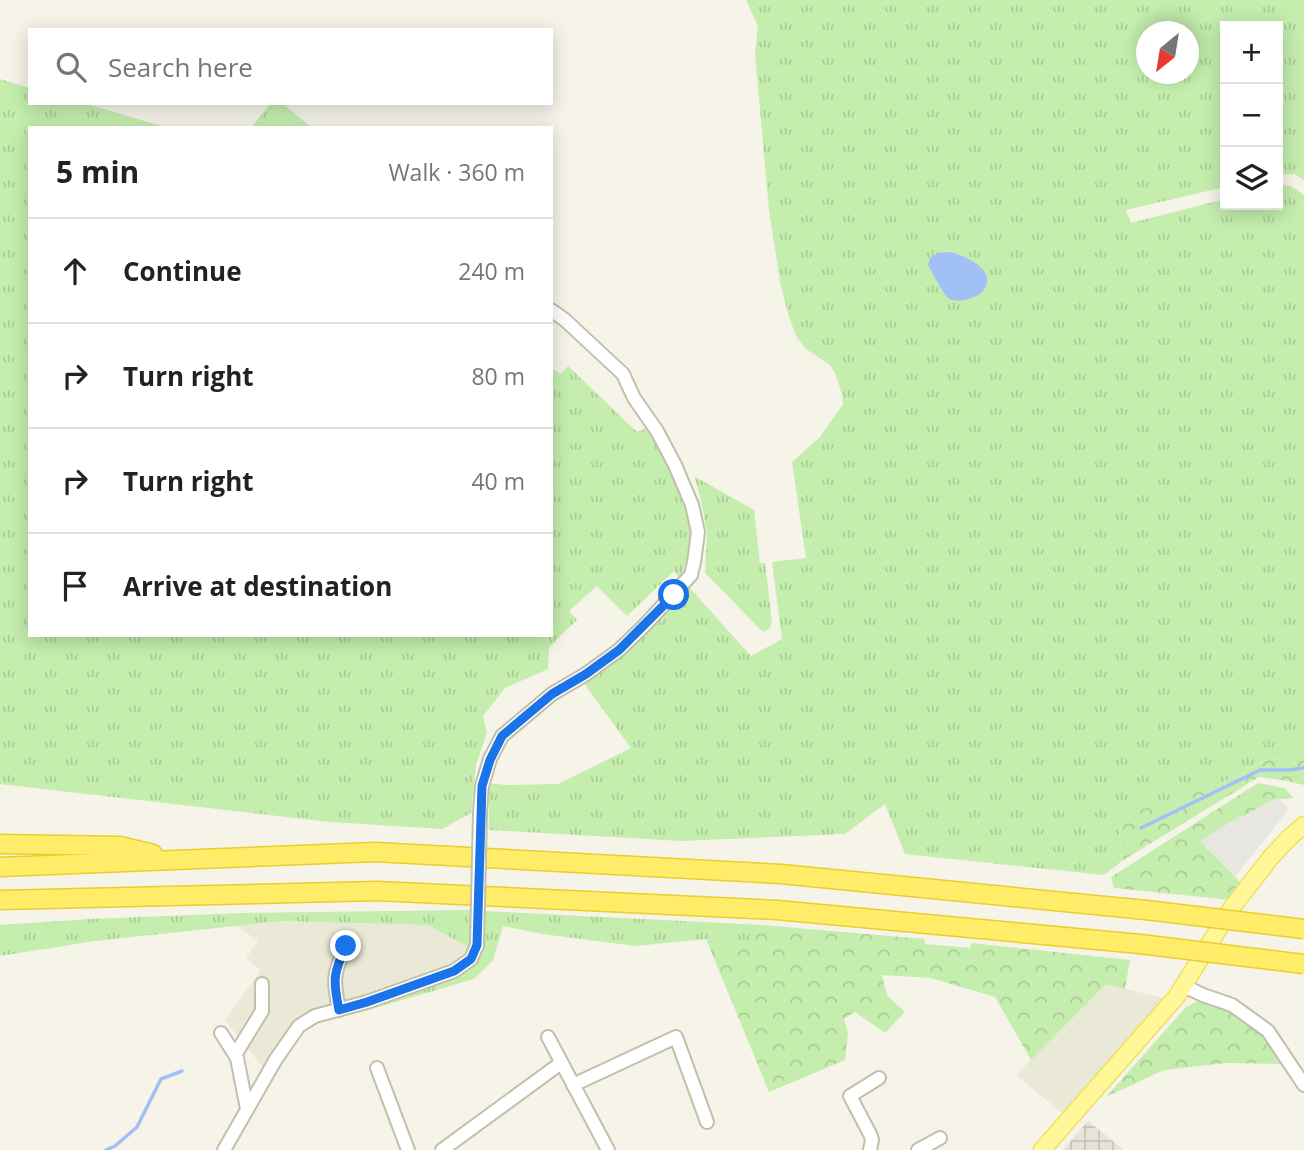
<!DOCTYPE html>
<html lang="en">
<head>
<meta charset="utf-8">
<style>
	:root { --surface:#fff; --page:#f6f6f6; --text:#222; --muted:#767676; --line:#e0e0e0 }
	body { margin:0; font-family:"Open Sans",sans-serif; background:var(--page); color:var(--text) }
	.controls { position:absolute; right:21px; top:21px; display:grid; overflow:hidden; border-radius:0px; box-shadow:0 4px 18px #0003 }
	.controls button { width:63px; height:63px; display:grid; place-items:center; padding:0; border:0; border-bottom:2px solid var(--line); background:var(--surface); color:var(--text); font:35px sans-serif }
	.compass { position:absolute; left:1136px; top:21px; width:63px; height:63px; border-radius:50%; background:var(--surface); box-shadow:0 4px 18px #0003; rotate:210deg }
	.stop { position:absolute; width:21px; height:21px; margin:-16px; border:5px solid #1a73e8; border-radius:50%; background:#fff }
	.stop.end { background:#1a73e8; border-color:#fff; box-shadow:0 2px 7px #0008 }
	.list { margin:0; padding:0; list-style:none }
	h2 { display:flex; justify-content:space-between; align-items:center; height:91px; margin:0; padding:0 28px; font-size:30px }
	h2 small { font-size:23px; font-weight:400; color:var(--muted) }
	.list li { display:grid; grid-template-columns:46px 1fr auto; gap:21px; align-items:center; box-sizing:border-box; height:105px; padding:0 28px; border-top:2px solid var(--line) }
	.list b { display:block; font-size:26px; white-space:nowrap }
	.list em { font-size:23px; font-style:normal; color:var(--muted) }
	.icon { flex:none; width:38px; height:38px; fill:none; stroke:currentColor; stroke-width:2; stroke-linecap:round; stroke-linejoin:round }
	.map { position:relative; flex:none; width:1304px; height:1150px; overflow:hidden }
	.search { position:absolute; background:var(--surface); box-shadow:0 4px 18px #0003; left:28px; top:28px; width:525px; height:77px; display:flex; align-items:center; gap:18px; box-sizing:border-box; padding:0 24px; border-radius:0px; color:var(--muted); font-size:26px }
	.panel { position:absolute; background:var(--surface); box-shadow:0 4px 18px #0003; left:28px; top:126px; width:525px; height:511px; border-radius:0px }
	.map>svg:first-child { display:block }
	.residential { fill:#eae8d6 }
	.industrial { fill:url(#industrial-grid) }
	.grass { fill:url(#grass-tufts); fill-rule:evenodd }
	.forest { fill:url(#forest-crowns) }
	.parking { fill:#e7e6e1 }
	.water { fill:#a1c1f6 }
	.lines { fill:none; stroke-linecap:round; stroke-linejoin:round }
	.stream { stroke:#a1c1f6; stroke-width:3.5 }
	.minor-casing { stroke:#c2bfaa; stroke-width:16 }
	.major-casing { stroke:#eee15f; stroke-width:19 }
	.highway-casing { stroke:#eacd2e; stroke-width:21 }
	.minor { stroke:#fff; stroke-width:12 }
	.major { stroke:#fff798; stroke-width:16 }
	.highway { stroke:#ffed6a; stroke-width:18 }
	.minor-bridge-casing { stroke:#c2bfaa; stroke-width:16; stroke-linecap:butt }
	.highway-bridge-casing { stroke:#eacd2e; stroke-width:21; stroke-linecap:butt }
	.minor-bridge { stroke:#fff; stroke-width:12 }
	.highway-bridge { stroke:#ffed6a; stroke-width:18 }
	.route { stroke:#1a73e8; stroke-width:9 }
</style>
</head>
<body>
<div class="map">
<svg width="1304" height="1150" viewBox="0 0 1304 1150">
	<defs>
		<pattern id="industrial-grid" width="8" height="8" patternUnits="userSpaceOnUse" patternTransform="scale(1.75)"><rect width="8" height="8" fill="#e5e3da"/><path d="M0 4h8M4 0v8" fill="none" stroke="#c6c4bc"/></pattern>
		<pattern id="grass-tufts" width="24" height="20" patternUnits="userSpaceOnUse" patternTransform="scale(1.75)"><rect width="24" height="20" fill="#c4edae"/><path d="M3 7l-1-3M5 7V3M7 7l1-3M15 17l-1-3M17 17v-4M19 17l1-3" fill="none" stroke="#aacd96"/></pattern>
		<pattern id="forest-crowns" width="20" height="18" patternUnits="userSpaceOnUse" patternTransform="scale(1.75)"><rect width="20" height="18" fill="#c4edae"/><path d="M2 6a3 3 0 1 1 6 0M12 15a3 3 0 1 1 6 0" fill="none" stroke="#aacd96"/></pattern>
	</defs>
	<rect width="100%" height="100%" fill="#f6f4e9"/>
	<g class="residential">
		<path d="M281 921 428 925 470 948 462 960 453 966 302 1015 286 1034 265 1070 225 1020 261 970 246 958 258 941 237 926Z"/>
		<path d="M1106 984 1167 999 1149 1015 1115 1054 1066 1116 1016 1075Z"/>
	</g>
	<path class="industrial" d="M1088 1121 1124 1150H1063Z"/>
	<g class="grass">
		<path d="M746 0H1304V180L1294 174 1278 175V26H1225V187L1126 210 1131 223 1225 199V205H1278V185C1289 184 1295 188 1304 195V754L1267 760 1217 785 1118 817 1122 861 1104 875 905 854 885 804 845 834 681 841 489 830V783L506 785 558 784 631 748 583 682 688 586 751 656 782 639 772 562 806 558 792 462 820 437 843 404 842 394 835 373 830 365 806 349 796 336 788 314 780 282 769 210 755 54 758 26ZM1146 32H1188V74H1146Z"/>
		<path d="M0 79 30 88V103H84L168 128H30V635H551V368L561 374 568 366 637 432 649 427 676 486 691 526 687 559 680 579 674 571 627 616 597 586 569 611 577 620 549 647 548 669 505 688 483 716 487 733 476 765 471 813 442 829 330 822 0 784Z"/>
		<path d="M271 103H282L312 128H251Z"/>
		<path d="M694 476 754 510 760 563H765L772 623 769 629 763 632 705 573 707 533 701 500Z"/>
		<path d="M473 910V945L470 948 428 925 281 921 95 941 0 956V925L90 919 243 913Z"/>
		<path d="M484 911 763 925 746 943 706 939 635 946 542 934 503 926 493 960 474 979 365 1011 464 972 475 962Z"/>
	</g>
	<g class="forest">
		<path d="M1304 754V785L1287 781 1259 777 1122 861 1118 817 1217 785 1268 760Z"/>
		<path d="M1258 783 1284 788 1294 798 1272 800 1201 842 1241 883 1231 900 1114 888 1111 877Z"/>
		<path d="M763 925 924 939 925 944 970 948 971 943 1130 960 1125 989 1106 984 1031 1060 995 997 931 978 882 975 887 995 905 1012 885 1033 855 1012 844 1019 848 1033 845 1060 769 1092 706 939 745 943Z"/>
		<path d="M1200 1000 1216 1002 1254 1024 1281 1064 1226 1063 1164 1070 1106 1097 1186 1007Z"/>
	</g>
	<path class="parking" d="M1279 799 1289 809 1235 877 1200 841 1240 816H1247L1272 800Z"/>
	<path class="water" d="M951 252C965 256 999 270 983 291 978 298 956 304 948 298 943 293 932 272 928 265L930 258 938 253Z"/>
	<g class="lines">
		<g class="stream">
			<path d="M1141 828 1260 770H1289L1304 768"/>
			<path d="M106 1150 115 1146 137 1127 161 1079 182 1071"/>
		</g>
		<defs>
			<g id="minor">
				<path d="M480 812 482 786 490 759 502 736 552 694 586 674 619 650 644 626 691 575 694 562 698 532 692 505 675 465 657 431 634 398 623 374 565 320 551 310"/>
				<path d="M1184 986 1203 995 1232 1005 1268 1031 1304 1085"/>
				<path d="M339 1010C333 979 333 974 346 946"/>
				<path d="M221 1033 237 1058 247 1109"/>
				<path d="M548 1037 608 1150"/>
				<path d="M235 1055 262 1011V984"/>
				<path d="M377 1068 408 1150"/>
				<path d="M573 1085 676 1037 707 1122"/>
				<path d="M224 1150 276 1059 299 1026 315 1016 367 1002 454 971 471 959 477 945"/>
				<path d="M442 1150 561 1063"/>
				<path d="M870 1150 872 1140 870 1134 850 1096 879 1078"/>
				<path d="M918 1150 940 1138"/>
			</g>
			<path id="major" d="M1042 1150 1177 996 1233 906 1272 856 1289 838 1304 825"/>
			<g id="highway">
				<path d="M0 844 120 846 153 854"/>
				<path d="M0 867 375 852 781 874 1146 910"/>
				<path d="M0 900 377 891 777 910 1140 944"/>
			</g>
		</defs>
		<use href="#minor" class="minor-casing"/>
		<use href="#major" class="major-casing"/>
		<use href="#highway" class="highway-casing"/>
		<use href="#minor" class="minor"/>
		<use href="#major" class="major"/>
		<use href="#highway" class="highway"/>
		<defs>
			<path id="minor-bridge" d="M477 945 480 812"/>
			<g id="highway-bridge">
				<path d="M1146 910 1304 929"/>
				<path d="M1140 944 1304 964"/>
			</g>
		</defs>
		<use href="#minor-bridge" class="minor-bridge-casing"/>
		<use href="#highway-bridge" class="highway-bridge-casing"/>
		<use href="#minor-bridge" class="minor-bridge"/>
		<use href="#highway-bridge" class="highway-bridge"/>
	</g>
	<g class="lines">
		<path class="route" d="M346 946C333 973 333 981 339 1010L367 1002 454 971 471 959 477 945 482 786 490 760 502 736 552 694 586 674 619 650 674 595"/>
	</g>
</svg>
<div class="controls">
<button>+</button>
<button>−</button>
<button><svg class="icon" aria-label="layers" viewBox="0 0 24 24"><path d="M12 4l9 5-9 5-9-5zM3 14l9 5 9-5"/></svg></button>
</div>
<svg class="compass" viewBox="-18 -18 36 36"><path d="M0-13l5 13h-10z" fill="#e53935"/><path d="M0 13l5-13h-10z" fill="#767676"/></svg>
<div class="stop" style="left:674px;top:595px"></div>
<div class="stop end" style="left:346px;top:946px"></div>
<div class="search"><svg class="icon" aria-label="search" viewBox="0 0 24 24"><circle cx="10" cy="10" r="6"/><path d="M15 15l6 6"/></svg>Search here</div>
<section class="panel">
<h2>5 min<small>Walk · 360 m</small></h2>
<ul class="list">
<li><svg class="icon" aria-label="ahead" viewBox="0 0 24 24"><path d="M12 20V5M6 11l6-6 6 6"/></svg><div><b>Continue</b></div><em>240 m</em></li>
<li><svg class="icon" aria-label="right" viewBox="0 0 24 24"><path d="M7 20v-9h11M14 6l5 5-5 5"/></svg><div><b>Turn right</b></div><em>80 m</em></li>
<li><svg class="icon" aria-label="right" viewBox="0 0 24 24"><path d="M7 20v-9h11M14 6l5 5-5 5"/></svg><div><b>Turn right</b></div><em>40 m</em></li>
<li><svg class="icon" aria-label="arrive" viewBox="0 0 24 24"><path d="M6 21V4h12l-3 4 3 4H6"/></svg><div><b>Arrive at destination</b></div></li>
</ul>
</section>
</div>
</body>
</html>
